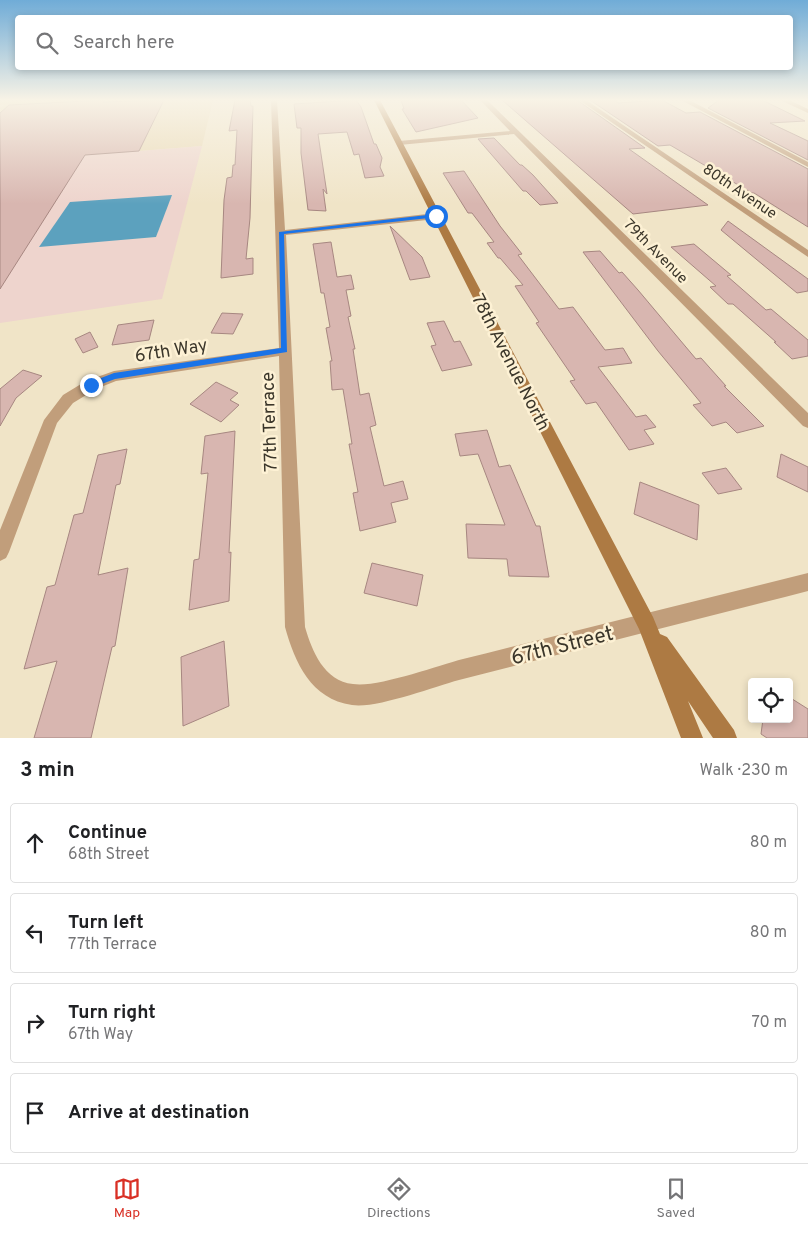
<!DOCTYPE html>
<html lang="en">
<head>
<meta charset="utf-8">
<style>
	:root { --surface:#fff; --page:#f6f6f6; --text:#202124; --muted:#757577; --line:#e0e0e0; --accent:#d93025 }
	body { margin:0; font-family:Overpass,sans-serif; background:var(--page); color:var(--text) }
	.controls { position:absolute; right:15px; bottom:15px; display:grid; overflow:hidden; border-radius:5px; box-shadow:0 2px 8px #0003 }
	.controls button { width:45px; height:45px; display:grid; place-items:center; padding:0; border:0; border-bottom:1px solid var(--line); background:var(--surface); color:var(--text); font:25px sans-serif }
	.stop { position:absolute; width:15px; height:15px; margin:-11px; border:4px solid #1a73e8; border-radius:50%; background:#fff }
	.stop.end { background:#1a73e8; border-color:#fff; box-shadow:0 1px 5px #0008 }
	.list { margin:0; padding:0; list-style:none }
	h2 { display:flex; justify-content:space-between; align-items:center; height:65px; margin:0; padding:0 20px; font-size:21px }
	h2 small { font-size:16px; font-weight:400; color:var(--muted) }
	.list li { display:grid; grid-template-columns:32px 1fr auto; gap:15px; align-items:center; box-sizing:border-box; height:80px; margin:0 10px 10px; padding:0 10px; border:1px solid var(--line); border-radius:5px }
	.list b { display:block; font-size:19px; white-space:nowrap }
	.list p { margin:0; font-size:16px; white-space:nowrap; color:var(--muted) }
	.list em { font-size:16px; font-style:normal; color:var(--muted) }
	.icon { flex:none; width:28px; height:28px; fill:none; stroke:currentColor; stroke-width:2; stroke-linecap:round; stroke-linejoin:round }
	.map { position:relative; flex:none; width:808px; height:738px; overflow:hidden }
	.search { position:absolute; background:var(--surface); box-shadow:0 2px 8px #0003; left:15px; right:15px; top:15px; height:55px; display:flex; align-items:center; gap:12px; box-sizing:border-box; padding:0 18px; border-radius:5px; color:var(--muted); font-size:19px }
	.sheet { height:425px; background:var(--surface) }
	nav { display:flex; justify-content:space-around; align-items:center; box-sizing:border-box; height:70px; border-top:1px solid var(--line); background:var(--surface); font-size:14px; color:var(--muted) }
	nav a { display:grid; justify-items:center; gap:2px }
	nav .on { color:var(--accent) }
	.map>svg:first-child { display:block }
	.built { fill:#e9d9b5 }
	.industrial { fill:#eed4cd; fill-rule:evenodd }
	.water { fill:#5ca1be }
	.building { fill:#d8b6b0; stroke:#a78781 }
	.lines { fill:none; stroke-linecap:round; stroke-linejoin:round }
	.street { fill:#c19e7b; fill-rule:evenodd }
	.secondary { fill:#ad7a43; fill-rule:evenodd }
	.route { fill:#1a73e8 }
	.labels { text-anchor:middle; stroke-width:5; stroke-linejoin:round; paint-order:stroke }
	.far-street-label { font-size:15px; fill:#3b362a; stroke:#fdf1d4 }
	.street-label { font-size:18px; fill:#3b362a; stroke:#fdf1d4 }
	.near-street-label { font-size:21px; fill:#3b362a; stroke:#fdf1d4 }
</style>
</head>
<body>
<div class="map">
<svg width="808" height="738" viewBox="0 0 808 738">
	<rect width="100%" height="100%" fill="#f0e4c7"/>
	<path class="built" d="M0 100H213L202 146 0 162V107L6 105H0Z"/>
	<path class="industrial" d="M202 146 162 299 0 323V162ZM171 195 156 237 40 246Z"/>
	<path class="water" d="M172 195 156 237 39 247 70 202Z"/>
	<g class="building">
		<path d="M104 100 103 102 164 100 139 151 85 155 0 289V113L9 105Z"/>
		<path d="M235 100H250L251 106H253L250 218 246 259 253 258V274L221 278 224 200 227 178 232 177 233 165H235L237 130 229 131Z"/>
		<path d="M356 100 361 107 374 144H376L382 158 380 167 384 176 365 178 359 154 354 155 347 132 318 134 327 194 323 189 326 211 308 210 301 153V128H297L294 104Z"/>
		<path d="M401 100H461L478 118 416 132 402 109H404Z"/>
		<path d="M502 100H577L645 148 629 149 708 205 633 214Z"/>
		<path d="M590 100H614L618 103 662 100 686 113 700 112 808 169V227L754 193H752L670 145 658 146Z"/>
		<path d="M719 100H762L805 121 770 123 808 141V160L708 108Z"/>
		<path d="M494 138 520 165H522L533 175 558 203 540 205 526 191H523L478 139Z"/>
		<path d="M464 171 500 226 522 254 518 255 559 309 573 307 605 350 623 348 632 363 598 367 636 417 646 415 656 427 644 430 654 444 629 450 596 402 586 404 570 381 575 380 536 323 539 322 515 286 523 285 500 258H498L487 243 494 242 472 213H468L443 173Z"/>
		<path d="M728 221 808 279V291L797 293 721 230Z"/>
		<path d="M390 226 422 257 430 277 410 280Z"/>
		<path d="M331 242 337 277 351 275 354 289 346 290 351 316 348 317 355 349H353L360 395 369 393 376 425 370 427 384 486 403 481 408 499 391 503 396 522 360 531 353 493 358 492 349 444H352L343 389 332 390 330 361H332L326 328 330 327 324 293H321L313 244Z"/>
		<path d="M694 244 731 275 727 276 766 310 771 309 808 340V356L792 359 774 342H776L733 304H728L710 287 716 286 671 247Z"/>
		<path d="M600 251 619 273 622 272 638 290 696 359 701 358 726 386H724L764 426 737 433 726 422 712 426 693 405 701 403 658 351 583 252Z"/>
		<path d="M222 313 243 314 233 334 211 333Z"/>
		<path d="M154 320 149 340 112 345 118 325Z"/>
		<path d="M444 321 454 342 460 341 472 365 442 371 431 346 436 345 427 323Z"/>
		<path d="M90 332 98 347 83 353 75 339Z"/>
		<path d="M23 370 42 376 16 398 0 426V389Z"/>
		<path d="M216 382 238 393 230 400 239 405 221 422 190 404Z"/>
		<path d="M487 430 499 467 510 465 536 526H540L549 577 509 576 507 559 468 558 466 524 505 525 478 454 460 456 455 434Z"/>
		<path d="M235 431 229 553 231 552 229 601 189 610 194 560 199 559 208 473 201 474 205 436Z"/>
		<path d="M127 449 120 484 116 485 98 575 128 568 115 646 112 647 91 738H34L57 661 24 669 47 587 55 585 74 515 83 513 98 455Z"/>
		<path d="M781 454 808 467V492L777 477Z"/>
		<path d="M726 468 742 489 718 494 702 473Z"/>
		<path d="M640 482 699 505 697 540 634 514Z"/>
		<path d="M372 563 423 575 417 606 364 593Z"/>
		<path d="M224 641 229 706 183 726 181 657Z"/>
		<path d="M789 697 808 709V738H767L761 734 763 719H789Z"/>
	</g>
	<g class="lines">
		<g class="street">
			<path d="M271 100H277L285 230 436 213 440 216 436 219 286 235 305 627C312 651 324 681 353 684 377 688 436 666 463 659 578 630 693 602 808 573V591C692 621 575 650 459 680 433 687 376 709 352 705 311 699 295 663 285 627L279 356 116 381 96 389 73 403 57 423 9 552 6 558 0 561V530L44 420 63 395 86 381 114 371 279 348Z"/>
			<path d="M480 100H487L808 413V428L803 426 514 134 399 145 396 143 399 141 510 131Z"/>
			<path d="M579 100H586L808 250V257Z"/>
			<path d="M681 100H689L808 162V167Z"/>
			<path d="M780 100H789L808 109V113Z"/>
		</g>
		<path class="secondary" d="M374 100H380L653 617 660 634 667 637 734 730 737 738H713L688 701 703 738H681L639 629Z"/>
	</g>
	<linearGradient id="sky" x2="0" y2="1"><stop stop-color="#70acd7"/><stop offset="0.49" stop-color="#f8f3e6"/><stop offset="1" stop-color="#f8f3e6" stop-opacity="0"/></linearGradient>
	<rect width="808" height="204" fill="url(#sky)"/>
	<path class="route" d="M436 214 438 217 284 234 287 352 115 379 91 388 87 385 88 383 114 373 281 348 279 232Z"/>
	<g class="labels">
		<g class="far-street-label">
			<text transform="translate(740 191) rotate(34)" y="5">80th Avenue</text>
			<text transform="translate(656 251) rotate(45)" y="5">79th Avenue</text>
		</g>
		<g class="street-label">
			<text transform="translate(171 350) rotate(-9)" y="6">67th Way</text>
			<text transform="translate(511 362) rotate(63)" y="6">78th Avenue North</text>
			<text transform="translate(269 422) rotate(-92)" y="6">77th Terrace</text>
		</g>
		<g class="near-street-label">
			<text transform="translate(562 645) rotate(-14)" y="7">67th Street</text>
		</g>
	</g>
</svg>
<div class="controls">
<button><svg class="icon" aria-label="locate" viewBox="0 0 24 24"><circle cx="12" cy="12" r="6"/><path d="M12 2v4M12 18v4M2 12h4M18 12h4"/></svg></button>
</div>
<div class="stop" style="left:436px;top:216px"></div>
<div class="stop end" style="left:91px;top:385px"></div>
<div class="search"><svg class="icon" aria-label="search" viewBox="0 0 24 24"><circle cx="10" cy="10" r="6"/><path d="M15 15l6 6"/></svg>Search here</div>
</div>
<section class="sheet">
<h2>3 min<small>Walk · 230 m</small></h2>
<ul class="list">
<li><svg class="icon" aria-label="ahead" viewBox="0 0 24 24"><path d="M12 20V5M6 11l6-6 6 6"/></svg><div><b>Continue</b><p>68th Street</p></div><em>80 m</em></li>
<li><svg class="icon" aria-label="left" viewBox="0 0 24 24"><path d="M17 20v-9H6M10 6l-5 5 5 5"/></svg><div><b>Turn left</b><p>77th Terrace</p></div><em>80 m</em></li>
<li><svg class="icon" aria-label="right" viewBox="0 0 24 24"><path d="M7 20v-9h11M14 6l5 5-5 5"/></svg><div><b>Turn right</b><p>67th Way</p></div><em>70 m</em></li>
<li><svg class="icon" aria-label="arrive" viewBox="0 0 24 24"><path d="M6 21V4h12l-3 4 3 4H6"/></svg><div><b>Arrive at destination</b></div></li>
</ul>
</section>
<nav>
<a class="on"><svg class="icon" aria-label="map" viewBox="0 0 24 24"><path d="M3 6l6-2 6 2 6-2v14l-6 2-6-2-6 2zM9 4v14M15 6v14"/></svg>Map</a>
<a><svg class="icon" aria-label="directions" viewBox="0 0 24 24"><path d="M12 3l9 9-9 9-9-9zM9 14v-3h6M13 9l2 2-2 2"/></svg>Directions</a>
<a><svg class="icon" aria-label="saved" viewBox="0 0 24 24"><path d="M7 4h10v16l-5-4-5 4z"/></svg>Saved</a>
</nav>
</body>
</html>
